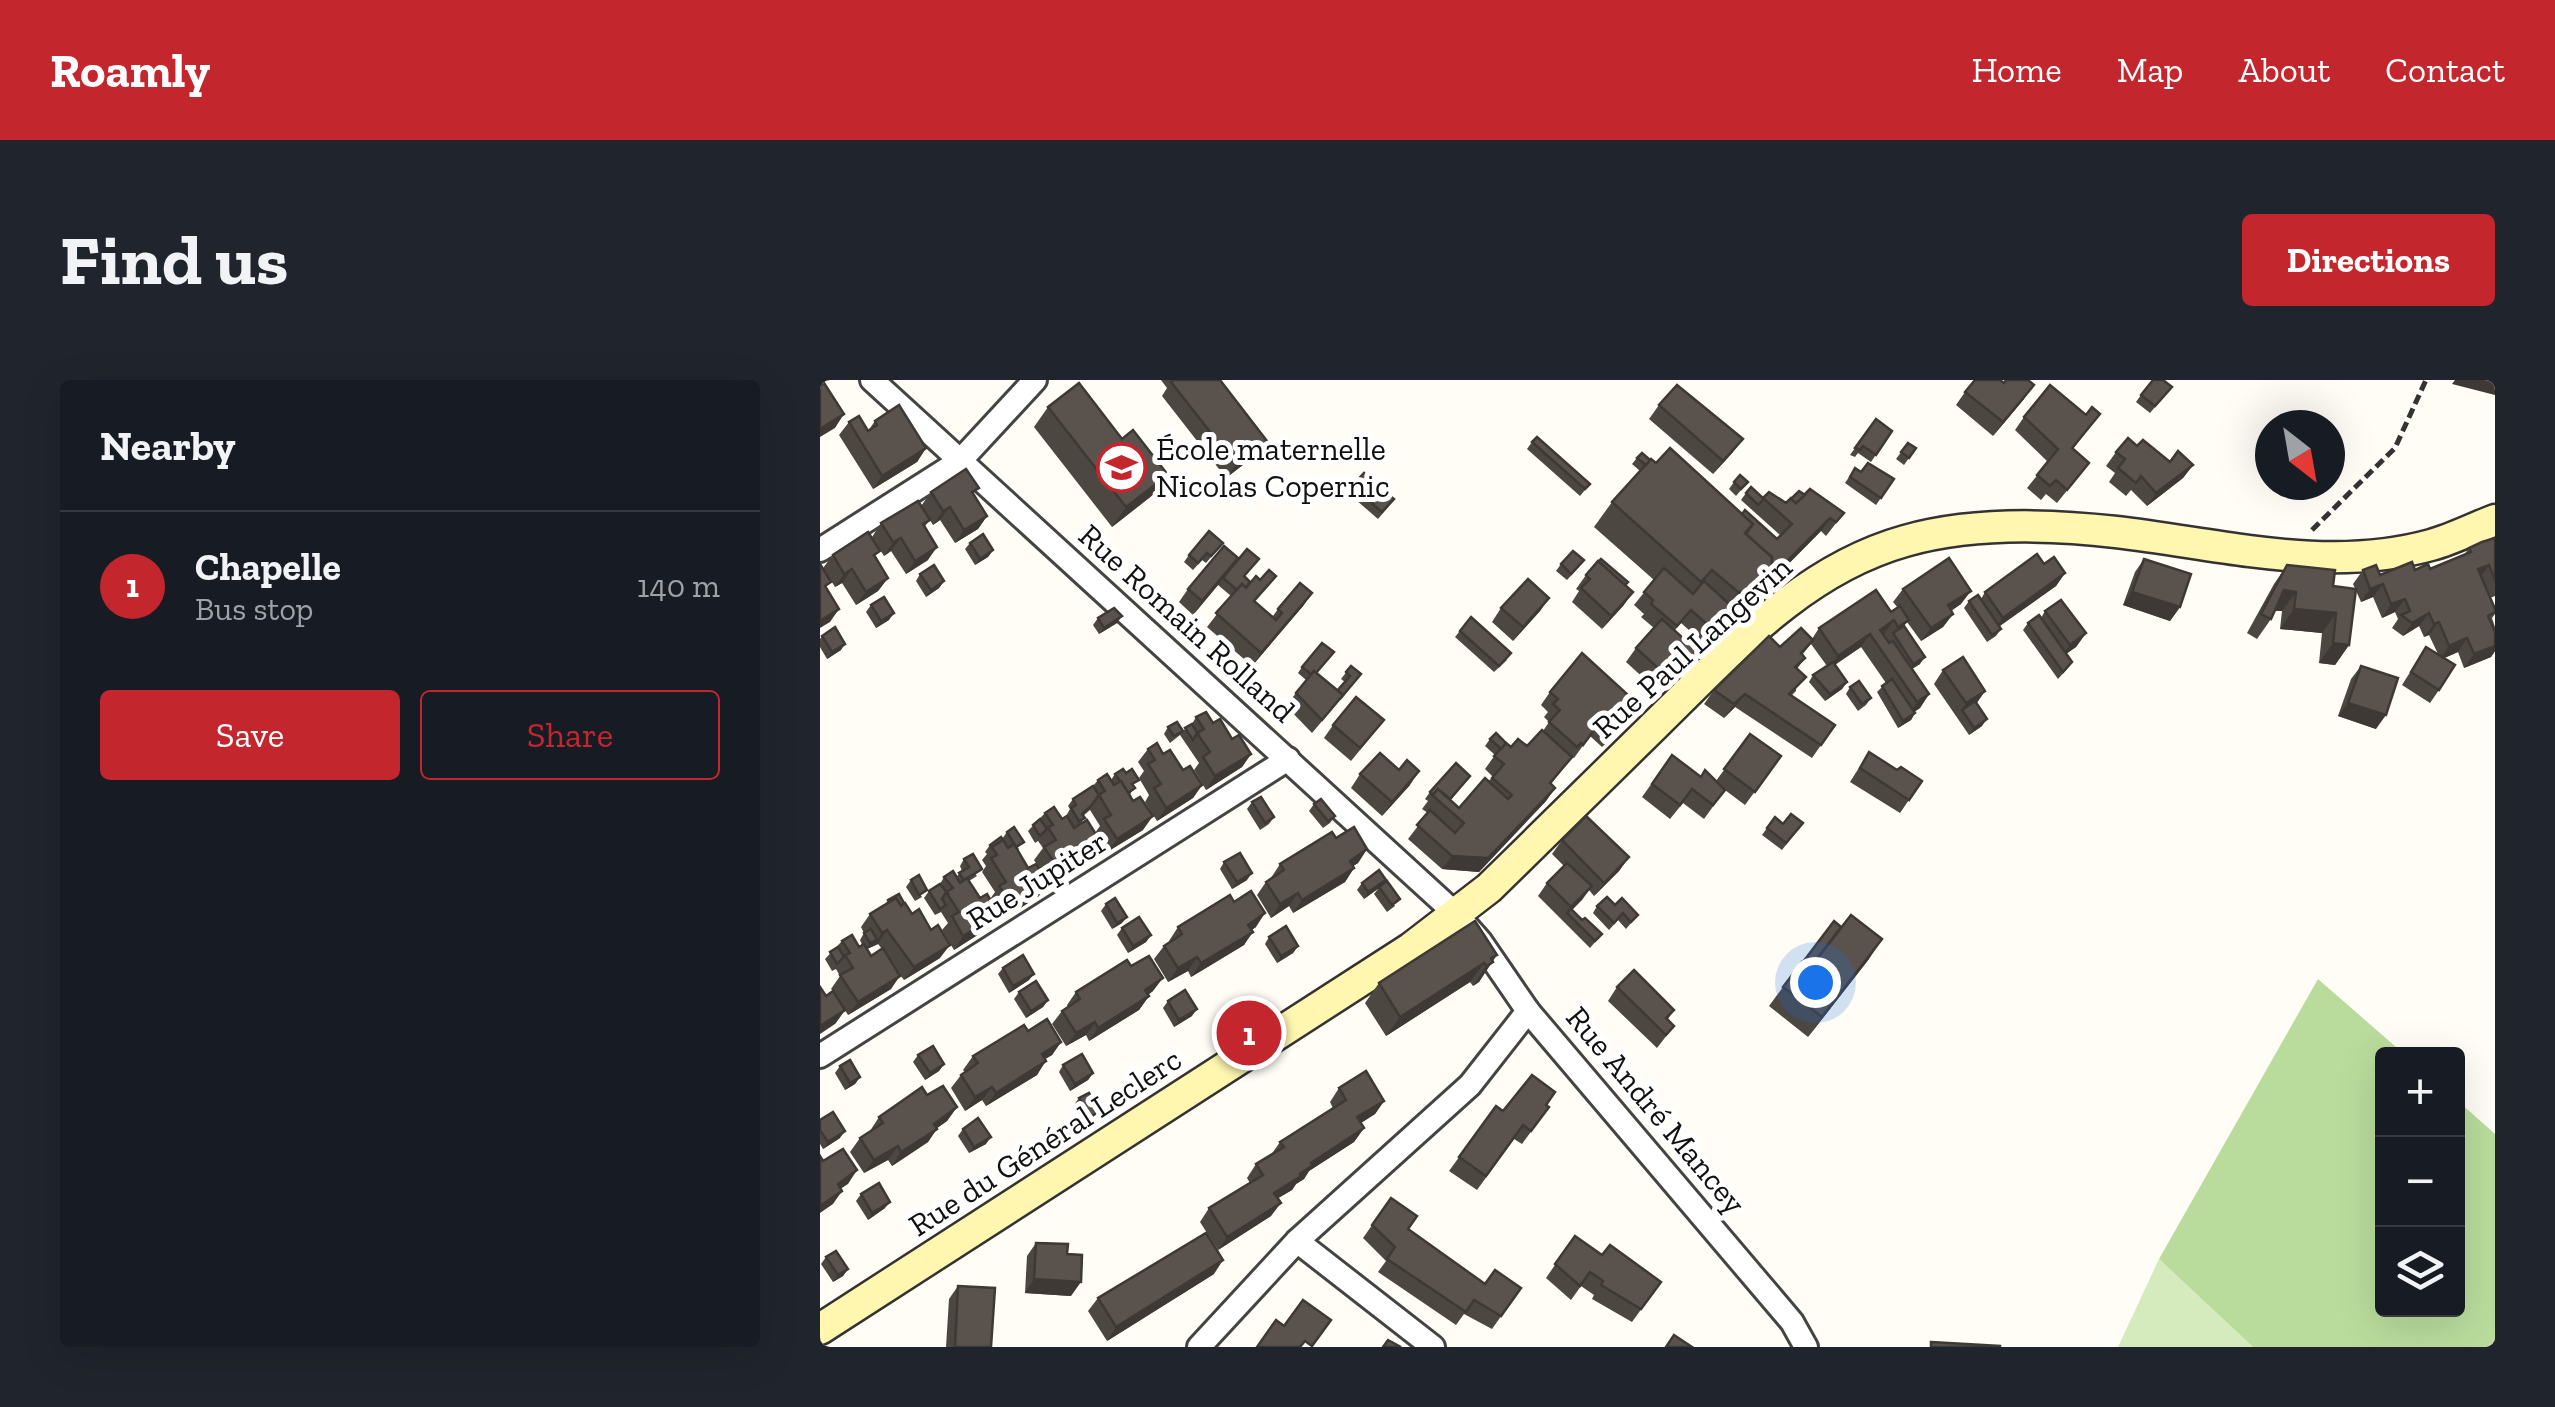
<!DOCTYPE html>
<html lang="en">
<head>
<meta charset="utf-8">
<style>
	:root { --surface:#171b24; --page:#20242c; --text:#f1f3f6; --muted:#9ea1a6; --line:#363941; --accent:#c4262e }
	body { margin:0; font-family:"Zilla Slab",serif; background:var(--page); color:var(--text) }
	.controls { position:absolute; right:30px; bottom:30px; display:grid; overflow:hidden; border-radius:10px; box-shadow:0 10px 40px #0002 }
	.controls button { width:90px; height:90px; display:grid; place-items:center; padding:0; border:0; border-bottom:2px solid var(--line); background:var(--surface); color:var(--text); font:50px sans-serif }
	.compass { position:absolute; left:1435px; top:30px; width:90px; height:90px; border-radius:50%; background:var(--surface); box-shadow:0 10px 40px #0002; rotate:149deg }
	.you { position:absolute; left:995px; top:602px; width:35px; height:35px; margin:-25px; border:8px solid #fff; border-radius:50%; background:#1a73e8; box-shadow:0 0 0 15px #1a73e833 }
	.badge { display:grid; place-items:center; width:65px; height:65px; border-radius:50%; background:var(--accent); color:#fff; font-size:32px; font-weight:700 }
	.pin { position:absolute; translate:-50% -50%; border:5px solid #fff; box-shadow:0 2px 10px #0006 }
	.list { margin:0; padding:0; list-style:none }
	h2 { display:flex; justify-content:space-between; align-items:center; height:130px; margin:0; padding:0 40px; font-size:42px }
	h2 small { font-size:32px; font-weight:400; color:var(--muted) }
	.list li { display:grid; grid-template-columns:65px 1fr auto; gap:30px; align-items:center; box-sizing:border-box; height:150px; padding:0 40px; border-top:2px solid var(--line) }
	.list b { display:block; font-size:38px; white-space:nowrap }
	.list p { margin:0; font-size:32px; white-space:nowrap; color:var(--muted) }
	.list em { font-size:32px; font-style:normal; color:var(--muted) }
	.actions { display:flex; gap:20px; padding:30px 40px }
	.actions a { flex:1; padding:22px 0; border:2px solid var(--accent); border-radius:10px; text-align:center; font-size:35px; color:var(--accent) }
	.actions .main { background:var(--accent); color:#fff }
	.icon { flex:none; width:55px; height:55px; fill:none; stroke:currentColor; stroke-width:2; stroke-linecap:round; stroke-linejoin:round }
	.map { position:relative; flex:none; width:1675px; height:967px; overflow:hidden; border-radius:10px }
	header { display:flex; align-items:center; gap:60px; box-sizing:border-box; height:140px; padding:0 50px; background:var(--accent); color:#fff }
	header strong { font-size:48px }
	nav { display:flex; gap:55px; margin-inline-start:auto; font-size:35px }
	.intro { display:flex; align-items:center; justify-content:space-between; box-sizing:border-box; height:240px; padding:0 60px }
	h1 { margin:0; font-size:70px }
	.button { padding:25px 45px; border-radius:10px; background:var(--accent); color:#fff; font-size:35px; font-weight:700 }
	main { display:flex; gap:60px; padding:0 60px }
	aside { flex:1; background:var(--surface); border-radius:10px; box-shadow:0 10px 40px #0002 }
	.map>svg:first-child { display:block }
	.green { fill:#d5ebbd }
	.forest { fill:#b9dc9c }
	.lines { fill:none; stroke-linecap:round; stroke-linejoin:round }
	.street-casing { stroke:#444; stroke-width:28 }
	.secondary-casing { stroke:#333; stroke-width:35 }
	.path { stroke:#333; stroke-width:5; stroke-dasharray:10 5; stroke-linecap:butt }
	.street { stroke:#fff; stroke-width:22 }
	.secondary { stroke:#fff6b0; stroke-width:30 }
	.wall { fill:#4d4742; fill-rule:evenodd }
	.shaded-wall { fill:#3f3936 }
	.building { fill:#5a524d; stroke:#3f3936; stroke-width:2.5 }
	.labels { text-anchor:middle; stroke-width:10; stroke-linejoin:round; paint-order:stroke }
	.poi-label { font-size:32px; fill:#111; stroke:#fff; text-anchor:start }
	.street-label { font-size:32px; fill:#111; stroke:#fff }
</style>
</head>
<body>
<header>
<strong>Roamly</strong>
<nav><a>Home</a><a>Map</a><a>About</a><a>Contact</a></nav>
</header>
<div class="intro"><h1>Find us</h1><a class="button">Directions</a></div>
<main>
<aside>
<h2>Nearby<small></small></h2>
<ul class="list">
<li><span class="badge">1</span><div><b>Chapelle</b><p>Bus stop</p></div><em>140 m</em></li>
</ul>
<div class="actions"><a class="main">Save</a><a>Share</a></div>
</aside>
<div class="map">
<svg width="1675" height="967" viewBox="0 0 1675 967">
	<rect width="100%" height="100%" fill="#fffdf5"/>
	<path class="green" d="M1339 879 1433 967H1298Z"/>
	<path class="forest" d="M1498 599 1584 674H1562V929H1638V721L1675 754V967H1433L1339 879Z"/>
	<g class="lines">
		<defs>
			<g id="street">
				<path d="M52 0 637 535 660 561 708 631 972 942 986 967"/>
				<path d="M0 170 140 81 215 0"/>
				<path d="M0 676 468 379"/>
				<path d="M379 967 477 861"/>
				<path d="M613 967 477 861 650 705 708 631"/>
			</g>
			<path id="secondary" d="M0 949 591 568 669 508C725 453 781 398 837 343 911 271 982 190 1085 161 1152 142 1227 144 1296 152 1401 164 1506 194 1611 165 1633 159 1654 148 1675 140"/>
		</defs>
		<use href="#street" class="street-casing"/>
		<use href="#secondary" class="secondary-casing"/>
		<path class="path" d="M1492 150 1575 68 1606 0"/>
		<use href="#street" class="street"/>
		<use href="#secondary" class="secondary"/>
	</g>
	<g class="wall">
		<path d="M341 0H400L437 74 406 98 342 16 347 8Z"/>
		<path d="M1184 3 1204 19 1173 56 1136 25 1145 12Z"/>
		<path d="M1347 13 1330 33 1316 22 1321 15Z"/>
		<path d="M839 25 913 72 893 94 829 39Z"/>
		<path d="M228 27 302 59 348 95 334 114 292 147 214 47Z"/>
		<path d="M1280 34 1253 69 1269 83 1237 123 1226 114 1221 120 1207 108 1228 82 1195 50 1204 37Z"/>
		<path d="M1056 39 1072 51 1051 82 1038 73 1035 77 1030 75Z"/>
		<path d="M55 41 106 68 97 82 53 109 19 55 29 42 48 51Z"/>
		<path d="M712 62 770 104 760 116 707 69Z"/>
		<path d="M1088 63 1096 68 1084 85 1076 79Z"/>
		<path d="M1317 66 1350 82 1373 85 1363 98 1327 126 1311 110 1306 116 1289 102 1295 93 1286 86 1296 72Z"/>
		<path d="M817 78 836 83 922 134 957 159 961 156 921 120 926 113 966 123 985 115 1024 133 1006 156 1001 151 887 266 861 243 855 250 877 271 868 284 839 312 806 282 816 268 834 248 821 237 824 234 814 225 834 200 774 147 792 122 820 91 812 84Z"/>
		<path d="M1035 88 1041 92 1074 99 1056 125 1025 103Z"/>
		<path d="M914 102H928L916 116 909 109Z"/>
		<path d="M532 106 569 126 558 139 528 113Z"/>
		<path d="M111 112 154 115 167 136 158 149 135 163 120 140 113 145 101 126Z"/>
		<path d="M110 140 105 146 108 180 86 194 71 171 64 176 52 157 61 143Z"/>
		<path d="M1675 158V216L1670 218 1675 229V234L1672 238 1675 247V271L1671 277 1644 288 1638 272 1624 278 1619 310 1610 323 1582 305 1606 267 1618 274 1609 255 1604 257 1599 246 1583 256 1572 248 1578 239 1575 232 1562 238 1553 217 1541 222 1533 204 1543 190 1560 195 1610 189 1644 175 1649 168Z"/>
		<path d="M150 163 173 170 168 177 155 185 145 169Z"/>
		<path d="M403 163 386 183 382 180 373 190 364 182 369 175Z"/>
		<path d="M13 175 55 178 68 198 58 211 36 225 22 203 15 207 3 188Z"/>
		<path d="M418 178 424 197 435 222 453 236 458 229 492 213 483 226 432 286 387 247 411 216 398 205 373 235 359 222 368 209Z"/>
		<path d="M1324 179 1360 227 1350 241 1303 225 1315 192Z"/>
		<path d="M741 184 759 187 747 200 736 191Z"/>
		<path d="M1224 184 1245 193 1236 206 1179 246 1181 249 1176 256 1167 262 1144 228 1149 221 1161 219 1165 212Z"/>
		<path d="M1467 185 1513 206 1529 265 1515 285 1499 283 1502 253 1460 249 1462 231H1455L1451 239 1437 259 1427 253 1454 204Z"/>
		<path d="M100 194 124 201 119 208 106 217 96 201Z"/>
		<path d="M766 195 805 206 813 212 803 226 782 249 752 222 759 211 756 209Z"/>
		<path d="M1083 209 1141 224 1131 231 1133 234 1123 247 1101 261 1087 242 1084 246 1100 284 1092 289 1109 314 1100 328 1094 332 1095 333 1091 340 1078 348 1057 312 1066 303 1041 267 1015 285 1027 302 1022 309 1005 321 989 302 993 295 1007 286 991 264 982 275 985 278 977 289 976 311 971 316 1015 345 992 378 915 327 904 338 884 324 894 310 960 267 992 259 999 248 1071 232 1078 228 1073 222Z"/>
		<path d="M729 218 720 231 693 261 672 242 681 228Z"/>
		<path d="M51 225 69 240 56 248 46 232Z"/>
		<path d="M1225 231 1266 253 1256 267 1246 274 1247 289 1238 299 1203 250 1208 243 1221 238Z"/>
		<path d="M651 237 687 280 674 292 635 257Z"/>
		<path d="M278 238 297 243 279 254 273 245Z"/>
		<path d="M2 256 21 270 7 279 0 267V259Z"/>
		<path d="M531 286 536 301 492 353 466 326 486 300 478 293 482 287 496 294 517 311 525 302 521 299Z"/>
		<path d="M1541 286 1556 349 1518 336 1531 299Z"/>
		<path d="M1123 290 1165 311 1156 324 1162 346 1149 355 1114 304Z"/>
		<path d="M1030 307 1051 318 1046 325 1038 331 1026 314Z"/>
		<path d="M730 312 819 325 810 338 782 367 770 356 754 378 752 377 731 404 735 408 726 421 659 492 622 489 588 459 608 433 602 429 608 421 605 419 610 412 650 396 631 420 639 428 673 397 665 389 675 375 665 366 670 359 691 367 707 366 723 351 729 342 724 337 728 332 721 325Z"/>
		<path d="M376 337 393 343 431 374 422 387 386 410 374 390 379 383 360 355 350 363 344 354 348 347 363 351 372 344Z"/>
		<path d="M513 345 554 353 531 381 504 358Z"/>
		<path d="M930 354 961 376 925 425 905 410 884 439 863 423 850 439 822 417 852 375 881 397 896 401Z"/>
		<path d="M328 369 343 374 382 405 373 418 337 441 325 422 329 415 319 398 324 391 318 382Z"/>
		<path d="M1049 372 1077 390 1102 401 1080 433 1030 402Z"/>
		<path d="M579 390 590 405 562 436 531 408 540 394Z"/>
		<path d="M295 394 314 406 310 415 323 450 287 472 275 453 280 446 270 430 263 436 262 443 274 481 232 508 214 480 223 468 218 461 215 463 208 451 225 433 242 439 246 436 250 429 248 426 253 419 273 406 278 400H291Z"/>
		<path d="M432 422 454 437 449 444 440 450 427 429Z"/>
		<path d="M494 424 515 436 510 443 503 448 489 431Z"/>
		<path d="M955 437 963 444 983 443 962 470 942 455Z"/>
		<path d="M187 452 199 469 197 470 219 516 183 539 174 525 179 534 170 547 134 570 122 550 128 543 121 532 115 535 104 518 109 511 120 504 124 497 137 496 142 491 140 486 144 479 157 496 149 501 160 518 170 519 175 512 162 492 166 486 162 480 167 474 165 472 170 465 182 459Z"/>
		<path d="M516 458 547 469 538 483 533 486 534 488 525 502 473 533 469 526 451 538 437 515 446 502 451 498 460 484Z"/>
		<path d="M742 460 809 477 799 491 774 516 769 510 752 530 762 540 782 554 770 568 718 516 727 503 744 486 732 474Z"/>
		<path d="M404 482 427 500 412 509 400 489Z"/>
		<path d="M91 500 102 517 95 521 86 507Z"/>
		<path d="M566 500 562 505 575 526 567 532 554 514 558 509 544 519 537 510 542 503Z"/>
		<path d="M68 520 120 578 84 600 77 591 71 609 28 635 15 615 25 630 15 644 6 616 13 611 11 609 20 596 16 589 12 591 5 579 22 561 39 567 42 565 40 560 44 553 41 547 50 534 66 524ZM58 564 62 569 51 576 47 569Z"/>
		<path d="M286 524 302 543 292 549 281 531Z"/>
		<path d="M795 525 818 535 806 549 798 540 789 550 773 533 777 526Z"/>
		<path d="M358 547H436L432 550 424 565 371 597 368 591 348 602 334 579 344 566 350 562 349 561Z"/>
		<path d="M1021 547 1049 579 988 657 949 626 963 607Z"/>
		<path d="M302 548 331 555 326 562 308 573 297 555Z"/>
		<path d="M449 557 478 566 473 573 457 583 445 564Z"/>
		<path d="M672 581 659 602 653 606 650 602 566 656 545 623 559 603Z"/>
		<path d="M311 586 333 611 328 615 329 616 319 630 269 661 266 655 246 666 232 644 242 631 248 627 247 625 256 612Z"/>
		<path d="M183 588 209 600 189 613 178 594Z"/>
		<path d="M797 607 854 630 848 639 854 646 837 668 788 621Z"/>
		<path d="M199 612 228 620 223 627 206 638 194 619Z"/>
		<path d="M348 621 372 636 354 647 343 628Z"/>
		<path d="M208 651 241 662 232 675 225 679 217 695 166 726 162 720 145 731 131 708 141 695 145 692 143 690 153 676Z"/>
		<path d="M98 675 124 684 119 691 105 700 93 682Z"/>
		<path d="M243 685 273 693 268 700 250 711 239 692Z"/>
		<path d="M20 686 40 697 35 704 25 710 15 693Z"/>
		<path d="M519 708 564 721 555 734 541 743 544 748 534 762 489 791 484 799 476 804 472 810 458 818 451 836 398 870 380 842 389 828 430 803 427 798 436 784 451 775 460 762 513 728 510 722Z"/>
		<path d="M107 715 137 727 127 741 117 748 108 762 72 786 68 780 44 793 30 772 40 758 50 751 59 737Z"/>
		<path d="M259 718 275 738 266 744 254 725Z"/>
		<path d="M726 725 729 727 702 764 694 759 657 810 629 791 676 726 683 731Z"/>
		<path d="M0 740 20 758 3 769 0 764Z"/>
		<path d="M143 749 166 764 149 773 138 756Z"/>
		<path d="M41 814 65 828 48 840 36 821Z"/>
		<path d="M571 818 588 849 665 904 701 908 672 949 644 934 636 945 558 892 566 881 543 858Z"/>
		<path d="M755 856 782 875 841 902 812 942 772 919 774 915 761 906 751 920 726 898Z"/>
		<path d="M216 863 247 874 251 916 205 913 207 876Z"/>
		<path d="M6 877 28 889 23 896 13 902 1 884Z"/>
		<path d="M394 894 287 961 268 931 278 918Z"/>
		<path d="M138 906 171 967H126L129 919Z"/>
	</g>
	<g class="shaded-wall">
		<path d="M1635 0H1675V15L1632 4Z"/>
		<path d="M1214 5 1204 19 1173 56 1183 42Z"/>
		<path d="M24 34 15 48 0 57V49Z"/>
		<path d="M923 59 913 72 893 94 903 81Z"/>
		<path d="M447 61 437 74 406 98 416 85Z"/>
		<path d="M106 68 97 82 53 109 62 96Z"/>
		<path d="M1373 85 1363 98 1327 126 1336 113Z"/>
		<path d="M348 95 334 114 292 147 306 127Z"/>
		<path d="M130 127 120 140 113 145 123 131Z"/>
		<path d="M167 136 158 149 135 163 144 150Z"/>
		<path d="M1010 138 1001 151 887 266 896 252Z"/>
		<path d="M81 158 71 171 64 176 73 162Z"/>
		<path d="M117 167 108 180 86 194 95 181Z"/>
		<path d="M173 170 168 177 155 185 160 179Z"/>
		<path d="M418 178 398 205 373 235 382 221Z"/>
		<path d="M1669 185 1660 198 1658 189Z"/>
		<path d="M952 186 934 212 900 237 918 212Z"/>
		<path d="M32 189 22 203 15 207 24 194Z"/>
		<path d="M1245 193 1236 206 1173 251 1183 238Z"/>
		<path d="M68 198 58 211 36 225 46 212Z"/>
		<path d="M124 201 119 208 106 217 111 210Z"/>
		<path d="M1563 204 1553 217 1541 222 1550 209Z"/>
		<path d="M1464 210 1476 212 1462 231 1450 230Z"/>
		<path d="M1151 211 1141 224 1118 239 1128 225Z"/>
		<path d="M813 212 803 226 782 249 791 236Z"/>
		<path d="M1312 212 1360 227 1350 241 1303 225Z"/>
		<path d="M492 213 483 226 432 286 441 273Z"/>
		<path d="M729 218 720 231 693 261 703 247Z"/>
		<path d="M1585 219 1575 232 1562 238 1571 224Z"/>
		<path d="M19 229 10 242 0 248V241Z"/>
		<path d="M1474 229 1516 233 1502 253 1460 249Z"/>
		<path d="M74 233 69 240 56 248 61 241Z"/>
		<path d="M1609 233 1599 246 1583 256 1592 243Z"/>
		<path d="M1133 234 1123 247 1101 261 1111 248Z"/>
		<path d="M302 236 297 243 279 254 284 248Z"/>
		<path d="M1074 240 1064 254 1055 260 1060 250Z"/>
		<path d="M1619 242 1609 255 1604 257 1614 244Z"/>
		<path d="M1266 253 1256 267 1240 278 1250 265Z"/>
		<path d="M1050 254 1041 267 1008 289 1018 276Z"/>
		<path d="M1647 258 1638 272 1620 280 1629 266Z"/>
		<path d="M1513 263 1529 265 1515 285 1499 283Z"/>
		<path d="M25 264 21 270 7 279 12 272Z"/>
		<path d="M1675 266V271L1671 277 1644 288 1654 274Z"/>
		<path d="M877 271 868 284 839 312 849 298Z"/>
		<path d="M1105 277 1100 284 1088 291 1093 284Z"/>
		<path d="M1027 302 1022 309 1005 321 1010 314Z"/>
		<path d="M1165 311 1156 324 1142 330 1146 323Z"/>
		<path d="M925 314 915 327 904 338 914 324Z"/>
		<path d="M1109 314 1100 328 1088 336 1097 322Z"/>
		<path d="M1528 323 1566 335 1556 349 1518 336Z"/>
		<path d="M819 325 810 338 782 367 792 353Z"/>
		<path d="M1095 333 1091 340 1078 348 1083 341Z"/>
		<path d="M1167 339 1162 346 1149 355 1154 348Z"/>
		<path d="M431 374 422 387 386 410 395 396Z"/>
		<path d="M599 391 590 405 562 436 572 422Z"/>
		<path d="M382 405 373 418 337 441 346 428Z"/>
		<path d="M735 408 726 421 659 492 622 489 632 476Z"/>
		<path d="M333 436 323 450 287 472 297 459Z"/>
		<path d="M284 467 274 481 232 508 242 494Z"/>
		<path d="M547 469 538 483 520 494 530 481Z"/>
		<path d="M809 477 799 491 774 516 784 503Z"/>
		<path d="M534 488 525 502 473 533 482 520Z"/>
		<path d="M432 493 427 500 412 509 417 502Z"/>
		<path d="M566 500 561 506 544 519 548 512Z"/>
		<path d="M228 503 219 516 183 539 192 525Z"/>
		<path d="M772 506 762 520 748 534 747 533 742 540 751 527Z"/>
		<path d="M478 513 469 526 451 538 460 524Z"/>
		<path d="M445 533 436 547 419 558 428 545Z"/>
		<path d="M179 534 170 547 134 570 143 556Z"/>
		<path d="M307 537 302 543 292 549 297 543Z"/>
		<path d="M67 550 58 564 45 570 50 563 57 560 62 553Z"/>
		<path d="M433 552 424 565 371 597 381 583Z"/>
		<path d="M331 555 326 562 308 573 313 566Z"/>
		<path d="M1062 559 1049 579 988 657 1002 637Z"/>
		<path d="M130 565 120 578 84 600 94 587Z"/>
		<path d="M478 566 473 573 457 583 461 576Z"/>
		<path d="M677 575 659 602 653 606 671 578Z"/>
		<path d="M377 577 368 591 348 602 358 588Z"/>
		<path d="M664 583 650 602 566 656 580 637Z"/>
		<path d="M214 594 209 600 189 613 193 606Z"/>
		<path d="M80 596 71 609 28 635 38 622Z"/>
		<path d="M343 598 333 611 316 623 325 610Z"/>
		<path d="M329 616 319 630 269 661 278 648Z"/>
		<path d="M228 620 223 627 206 638 211 631Z"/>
		<path d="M377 629 372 636 354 647 359 640Z"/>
		<path d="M25 630 15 644 0 654V646Z"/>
		<path d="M275 642 266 655 246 666 256 653Z"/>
		<path d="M241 662 232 675 212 687 222 674Z"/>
		<path d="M226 681 217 695 166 726 176 713Z"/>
		<path d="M124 684 119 691 105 700 110 693Z"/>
		<path d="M273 693 268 700 250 711 255 704Z"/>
		<path d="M40 697 35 704 25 710 30 703Z"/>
		<path d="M172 707 162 720 145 731 155 717Z"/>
		<path d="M564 721 555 734 528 751 537 737Z"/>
		<path d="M137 727 127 741 106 756 117 749 108 762 72 786 81 772 114 744Z"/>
		<path d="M544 748 534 762 489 791 484 799 476 804 472 810 445 826 454 813 491 783Z"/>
		<path d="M25 751 20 758 3 769 8 762Z"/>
		<path d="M171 757 166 764 149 773 154 767Z"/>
		<path d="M78 766 68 780 44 793 54 780Z"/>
		<path d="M37 790 28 804 8 817 18 804Z"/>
		<path d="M22 811 13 824 0 833V826Z"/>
		<path d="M70 822 65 828 48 840 52 833Z"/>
		<path d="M461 823 451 836 398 870 407 857Z"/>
		<path d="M403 880 394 894 287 961 296 947Z"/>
		<path d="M28 889 23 896 13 902 18 895Z"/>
		<path d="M214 899 261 902 251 916 205 913Z"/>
	</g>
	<g class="building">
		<path d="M354 0H400L447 61 416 85 351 2Z"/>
		<path d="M1155 0H1180L1184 3 1186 0H1208L1214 5 1183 42 1145 12Z"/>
		<path d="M1333 0H1343L1352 7 1335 26 1321 15Z"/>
		<path d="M4 3 24 34 0 49V6Z"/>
		<path d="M259 3 302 59 313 50 348 95 306 127 228 27Z"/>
		<path d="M857 5 923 59 903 81 839 25Z"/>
		<path d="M1230 5 1266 35 1272 27 1280 34 1252 68 1269 83 1247 110 1236 100 1230 106 1217 95 1238 69 1204 37Z"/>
		<path d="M79 25 106 68 62 96 29 42 39 36 48 51 57 45 55 41Z"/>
		<path d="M1056 39 1072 51 1056 75 1043 66 1040 70 1035 68Z"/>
		<path d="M717 57 770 104 765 109 712 62Z"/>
		<path d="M1308 58 1317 66 1323 60 1350 82 1358 71 1373 85 1336 113 1321 96 1316 103 1298 88 1305 79 1296 72Z"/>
		<path d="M1088 63 1096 68 1089 78 1081 72Z"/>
		<path d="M850 68 933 144 925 153 952 177V186L927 211 918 212 892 190 881 202 792 122 831 79 836 83Z"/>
		<path d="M822 73 830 80 826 85 817 78Z"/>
		<path d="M1048 83 1074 99 1061 118 1030 97 1035 88 1041 92Z"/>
		<path d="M146 89 159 108 152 112 167 136 144 150 130 127 123 131 111 112Z"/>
		<path d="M544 93 574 119 562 132 532 106Z"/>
		<path d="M920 95 928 102 921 109 914 102Z"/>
		<path d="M931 107 944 119 938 125 926 113Z"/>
		<path d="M990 109 1024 133 1016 142 1010 138 896 252 871 230 857 246 831 224 833 220 824 212 844 188 873 214 884 201 909 224 918 223 943 198 952 186V177L926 154 933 144 922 134 925 130 957 159 972 144 943 118 949 112 966 123 971 118 976 123Z"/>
		<path d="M979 111 985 115 976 123 971 119Z"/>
		<path d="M98 121 110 140 103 144 117 167 95 181 81 158 73 162 61 143Z"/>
		<path d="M389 151 403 163 391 176 387 173 378 183 369 175Z"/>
		<path d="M48 152 60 171 54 175 68 198 46 212 32 189 24 194 13 175Z"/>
		<path d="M163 154 173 170 160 179 150 163Z"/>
		<path d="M1675 158V200L1669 185 1658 189 1675 229V232L1668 236 1675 252V266L1654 274 1647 258 1629 266 1619 242 1614 244 1609 233 1592 243 1581 235 1590 231 1585 219 1571 224 1563 204 1550 209 1543 190 1556 185 1560 195 1592 182 1595 190 1608 184 1610 189 1651 172 1649 168 1662 162Z"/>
		<path d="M404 166 418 178 382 221 368 209Z"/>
		<path d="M427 169 439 179 424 196 430 202 426 208 422 204 417 210 403 198Z"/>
		<path d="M753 171 764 180 751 194 741 184Z"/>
		<path d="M1217 174 1224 184 1234 177 1245 193 1183 238 1165 212Z"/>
		<path d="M1129 178 1151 211 1128 225 1133 234 1111 248 1083 209Z"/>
		<path d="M781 179 808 202 805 205 778 182Z"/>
		<path d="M1324 179 1371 194 1360 227 1312 212Z"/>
		<path d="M778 181 813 212 791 236 761 208 770 199 766 195Z"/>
		<path d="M0 184 11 202 5 206 19 229 0 241Z"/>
		<path d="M114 185 124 201 111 210 100 194Z"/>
		<path d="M1467 185 1515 190 1513 206 1536 209 1529 265 1513 263 1516 233 1474 229 1476 212 1464 210 1451 239 1441 234Z"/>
		<path d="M449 190 456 196 434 221 456 240 462 233 458 229 480 203 492 213 441 273 396 233 422 204 426 208 436 196 440 200Z"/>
		<path d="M708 199 729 218 703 247 681 228Z"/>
		<path d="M1056 210 1071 232 1080 226 1089 240 1078 247 1074 240 1060 250 1069 263 1073 261 1109 314 1097 322 1050 254 1018 276 999 248Z"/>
		<path d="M1158 215 1181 249 1172 255 1149 221Z"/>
		<path d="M64 217 74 233 61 241 51 225Z"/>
		<path d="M1241 220 1266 253 1250 265 1225 231Z"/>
		<path d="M294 228 302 236 284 248 278 238Z"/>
		<path d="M1219 235 1252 282 1243 292 1208 243Z"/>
		<path d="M651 237 691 273 679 286 640 251Z"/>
		<path d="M842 239 877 271 849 298 816 268Z"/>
		<path d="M1084 246 1105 277 1093 284 1073 253Z"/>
		<path d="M15 247 25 264 12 272 2 256Z"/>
		<path d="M981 248 993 260 981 273 985 278 975 287 986 297 969 314 1015 345 1001 365 925 314 914 324 894 310 949 256 960 267Z"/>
		<path d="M502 263 514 272 496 293 494 291 491 294 482 287Z"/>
		<path d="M1606 267 1635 285 1619 310 1591 292Z"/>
		<path d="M762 273 819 325 792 353 780 342 763 365 761 363 757 367 729 342 740 330 733 324 738 319 730 312Z"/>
		<path d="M1143 277 1165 311 1146 323 1123 290Z"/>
		<path d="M1013 282 1027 302 1010 314 993 295Z"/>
		<path d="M531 286 541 294 520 319 523 315 517 311 530 296 526 292Z"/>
		<path d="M1541 286 1578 298 1566 335 1528 323Z"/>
		<path d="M494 291 523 315 502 340 476 313Z"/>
		<path d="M1072 299 1095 333 1083 341 1062 306Z"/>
		<path d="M1039 301 1051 318 1042 324 1030 307Z"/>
		<path d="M536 317 564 340 540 368 513 345Z"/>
		<path d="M1155 321 1167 339 1154 348 1142 330Z"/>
		<path d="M386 332 393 343 400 339 412 359 419 355 431 374 395 396 383 377 390 372 377 353 384 349 376 337Z"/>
		<path d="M357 342 363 351 354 356 348 347Z"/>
		<path d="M372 344 379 356 377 353 373 360 365 348Z"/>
		<path d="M722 350 752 377 730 403 735 408 668 478 632 476 597 445 610 430 635 453 644 443 612 415 618 409 639 428 665 398 688 419 692 415 672 398 684 384 674 376 686 363 691 367 698 359 707 366Z"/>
		<path d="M676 353 686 363 681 369 670 359Z"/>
		<path d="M930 354 961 376 935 412 904 389Z"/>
		<path d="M337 363 343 374 350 370 363 390 370 386 382 405 346 428 334 408 341 404 328 384 335 380 328 369Z"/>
		<path d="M1049 372 1077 390 1081 387 1102 401 1089 420 1040 388Z"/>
		<path d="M560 373 579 390 587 380 599 391 572 422 540 394Z"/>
		<path d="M852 375 881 397 885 390 905 410 893 425 872 409 860 425 832 404Z"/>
		<path d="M636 383 650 396 630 419 618 409 613 415 610 412Z"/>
		<path d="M303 389 306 393 312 389 319 400 312 404 315 408 308 413 295 394Z"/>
		<path d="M287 394 294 405 301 401 313 421 320 417 333 436 297 459 284 439 291 435 279 415 285 411 278 400Z"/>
		<path d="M273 406 281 418 279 415 271 426 262 434 265 438 259 441 251 428 256 425 253 419Z"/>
		<path d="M441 417 454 437 445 443 432 422Z"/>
		<path d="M501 419 515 436 508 441 494 424Z"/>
		<path d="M234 427 242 439 247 436 254 448 267 440 284 467 242 494 224 467 236 460 228 447 233 445 225 433Z"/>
		<path d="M971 434 983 443 966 463 947 448 955 437 963 444Z"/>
		<path d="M766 436 809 477 784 503 742 460Z"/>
		<path d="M220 439 227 449 220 456 213 445Z"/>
		<path d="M194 447 204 462 196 467 187 452Z"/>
		<path d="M534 447 547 469 530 481 534 488 482 520 478 513 460 524 446 502 464 490 460 484 512 452 516 458Z"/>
		<path d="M181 457 183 460 172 467 173 470 170 465Z"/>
		<path d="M183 460 188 468 194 464 208 488 216 484 228 503 192 525 179 506 186 502 171 478 177 475 172 467Z"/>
		<path d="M420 473 432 493 417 502 404 482Z"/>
		<path d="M153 474 162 489 144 500 139 493 149 487 144 479Z"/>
		<path d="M747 483 772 506 751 527 727 503Z"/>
		<path d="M559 490 566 500 548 512 542 503Z"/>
		<path d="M133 491 140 503 147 498 160 518 167 514 179 534 143 556 132 536 139 532 126 512 133 508 124 497Z"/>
		<path d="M99 495 107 510 99 515 91 500Z"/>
		<path d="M567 501 580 519 572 525 559 507Z"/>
		<path d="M120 504 129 515 126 512 122 519 126 525 120 529 109 511Z"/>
		<path d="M431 511 445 533 428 545 433 552 381 583 377 577 358 588 344 566 362 554 358 547 410 515 414 522Z"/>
		<path d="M79 514 84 523 81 526 76 518 69 522 68 520Z"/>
		<path d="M787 517 795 525 802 518 818 535 811 542 803 533 794 543 777 526Z"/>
		<path d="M76 518 81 526 85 523 92 534 99 529 111 550 118 545 130 565 94 587 67 550 62 553 50 534Z"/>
		<path d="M295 518 307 537 297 543 286 524Z"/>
		<path d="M751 529 762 540 765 538 782 554 775 561 747 533Z"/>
		<path d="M1031 535 1062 559 1002 637 963 607 982 582 990 588Z"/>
		<path d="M319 537 331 555 313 566 302 548Z"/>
		<path d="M655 541 677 575 671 578 673 582 667 586 664 583 580 637 559 603Z"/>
		<path d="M1014 541 1021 547 990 588 983 582Z"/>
		<path d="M466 546 478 566 461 576 449 557Z"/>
		<path d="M51 549 57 560 50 563 44 553Z"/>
		<path d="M32 555 39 567 44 564 51 576 63 568 80 596 38 622 20 595 33 588 25 575 30 573 22 561Z"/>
		<path d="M18 567 24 577 17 584 10 572Z"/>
		<path d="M203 575 214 594 193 606 183 588Z"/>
		<path d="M329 576 343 598 325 610 329 616 278 648 275 642 256 653 242 631 260 619 256 612 307 580 311 586Z"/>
		<path d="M814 590 854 630 846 638 854 646 846 655 797 607Z"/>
		<path d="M216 601 228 620 211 631 199 612Z"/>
		<path d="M0 607 6 616 13 611 25 630 0 646Z"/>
		<path d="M365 610 377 629 359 640 348 621Z"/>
		<path d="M227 639 241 662 222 674 226 681 176 713 172 707 155 717 141 695 158 683 153 676 204 645 208 651Z"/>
		<path d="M113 666 124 684 110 693 98 675Z"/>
		<path d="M262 674 273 693 255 704 243 685Z"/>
		<path d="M30 680 40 697 30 703 20 686Z"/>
		<path d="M546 691 564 721 537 737 544 748 491 783 493 785 480 794 481 796 454 813 461 823 407 857 389 828 443 795 436 784 464 767 460 762 526 720 519 708Z"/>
		<path d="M712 695 735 712 726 725 729 727 711 751 703 745 666 796 639 777 676 726 683 731Z"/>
		<path d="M123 706 137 727 114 744 117 749 81 772 78 766 54 780 40 758 63 743 59 737 102 707 107 715Z"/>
		<path d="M269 713 280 731 270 737 259 718Z"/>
		<path d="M13 732 25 751 8 762 0 750V740Z"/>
		<path d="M158 738 171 757 154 767 143 749Z"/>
		<path d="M23 769 37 790 18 804 22 811 0 826V776L3 781Z"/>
		<path d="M59 803 70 822 52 833 41 814Z"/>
		<path d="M571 818 597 836 588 849 665 904 675 890 701 908 681 936 654 920 646 932 567 879 575 867 552 845Z"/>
		<path d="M386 853 403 880 296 947 278 918Z"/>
		<path d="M755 856 782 875 790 865 841 902 821 929 781 905 783 901 770 892 760 906 735 884Z"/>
		<path d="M216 863 248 864 247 874 262 875 261 902 214 899Z"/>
		<path d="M16 871 28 889 18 895 6 877Z"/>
		<path d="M138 906 175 908 171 967H135Z"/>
		<path d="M483 920 511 940 492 966 485 961 480 967H437L456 940 464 946Z"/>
		<path d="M854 955 872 967H846Z"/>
		<path d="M568 960 581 967H563Z"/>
		<path d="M1111 962 1180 966V967H1111Z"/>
	</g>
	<defs>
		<symbol id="school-ring" viewBox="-11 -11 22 22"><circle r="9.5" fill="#fff" stroke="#c4262e" stroke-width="1.5"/><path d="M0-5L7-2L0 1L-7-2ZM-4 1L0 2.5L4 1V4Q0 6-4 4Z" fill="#c4262e"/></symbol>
	</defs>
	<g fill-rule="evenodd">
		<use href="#school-ring" x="274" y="60" width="55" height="55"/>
	</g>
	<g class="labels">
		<g class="poi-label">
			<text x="336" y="80">École maternelle<tspan x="336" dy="37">Nicolas Copernic</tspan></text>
		</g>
		<g class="street-label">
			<text transform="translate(367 243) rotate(42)" y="11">Rue Romain Rolland</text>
			<text transform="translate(872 267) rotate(-42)" y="11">Rue Paul Langevin</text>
			<text transform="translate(217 500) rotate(-32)" y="11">Rue Jupiter</text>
			<text transform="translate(836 730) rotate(50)" y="11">Rue André Mancey</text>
			<text transform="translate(225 762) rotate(-33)" y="11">Rue du Général Leclerc</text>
		</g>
	</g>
</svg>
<div class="controls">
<button>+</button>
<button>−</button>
<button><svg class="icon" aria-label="layers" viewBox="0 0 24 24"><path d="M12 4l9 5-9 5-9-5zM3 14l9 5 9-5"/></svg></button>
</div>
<svg class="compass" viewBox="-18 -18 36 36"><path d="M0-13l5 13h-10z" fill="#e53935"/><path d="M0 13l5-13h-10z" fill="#9ea1a6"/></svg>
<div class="you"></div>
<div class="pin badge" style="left:429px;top:653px">1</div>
</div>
</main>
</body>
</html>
